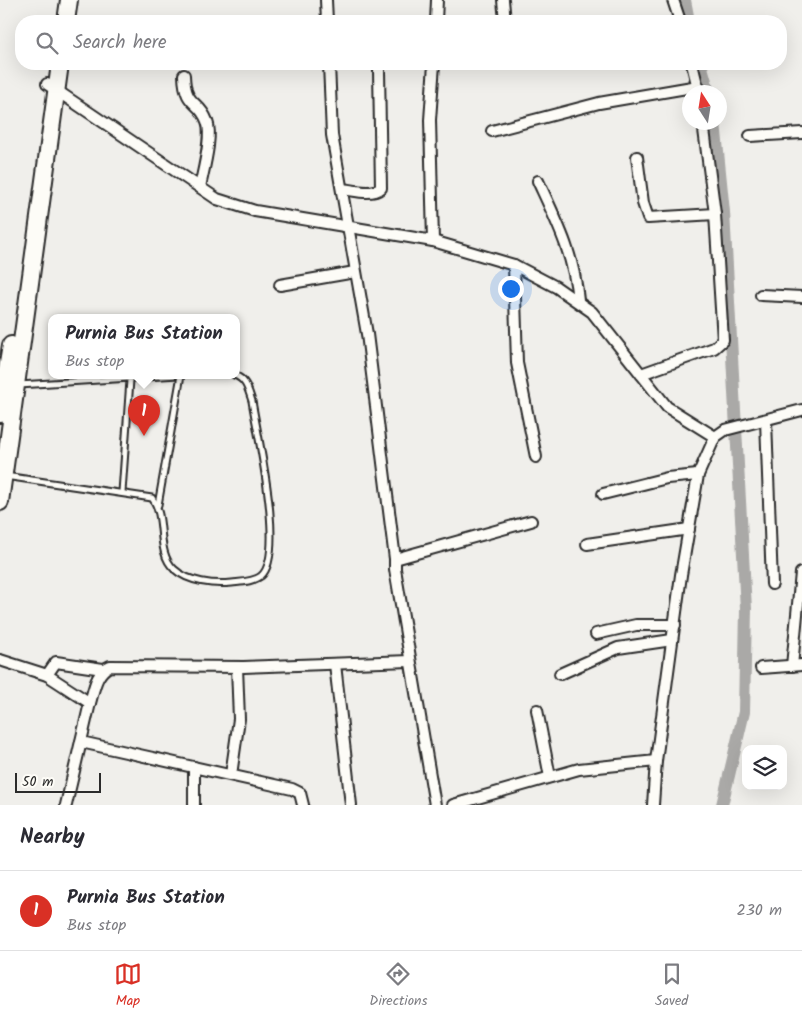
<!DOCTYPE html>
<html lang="en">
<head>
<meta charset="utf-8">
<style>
	:root { --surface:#fff; --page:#f7f7f7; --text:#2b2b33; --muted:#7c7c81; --line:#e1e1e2; --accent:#d93025 }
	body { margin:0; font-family:Kalam,sans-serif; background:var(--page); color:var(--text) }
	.controls { position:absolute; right:15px; bottom:15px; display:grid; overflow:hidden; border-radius:10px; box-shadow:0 5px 20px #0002 }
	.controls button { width:45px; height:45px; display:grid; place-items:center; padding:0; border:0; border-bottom:1px solid var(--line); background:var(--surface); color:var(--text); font:25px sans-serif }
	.compass { position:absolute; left:682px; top:85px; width:45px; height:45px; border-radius:50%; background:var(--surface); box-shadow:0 5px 20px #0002; rotate:348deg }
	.scale { position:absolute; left:15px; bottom:12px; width:86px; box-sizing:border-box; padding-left:5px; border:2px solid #2b2b2b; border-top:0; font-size:14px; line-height:18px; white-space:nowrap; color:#2b2b2b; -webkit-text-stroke:4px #fdfcf7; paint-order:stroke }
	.you { position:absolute; left:510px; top:288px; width:18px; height:18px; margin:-12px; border:4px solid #fff; border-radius:50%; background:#1a73e8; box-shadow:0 0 0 8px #1a73e833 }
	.badge { display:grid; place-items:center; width:32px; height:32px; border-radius:50%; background:var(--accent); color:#fff; font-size:16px; font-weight:700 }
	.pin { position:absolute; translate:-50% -41px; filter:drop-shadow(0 1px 2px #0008) }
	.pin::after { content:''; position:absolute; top:26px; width:18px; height:15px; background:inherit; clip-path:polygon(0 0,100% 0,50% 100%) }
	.popup { position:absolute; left:48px; top:314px; width:192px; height:65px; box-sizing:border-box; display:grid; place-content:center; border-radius:10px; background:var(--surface); filter:drop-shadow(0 1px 4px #0005); font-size:16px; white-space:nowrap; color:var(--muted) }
	.popup b { font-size:19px; color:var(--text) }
	.popup::after { content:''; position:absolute; left:50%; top:100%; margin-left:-10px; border:10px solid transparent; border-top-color:var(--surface) }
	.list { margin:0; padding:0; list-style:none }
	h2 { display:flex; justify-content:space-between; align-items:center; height:65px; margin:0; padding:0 20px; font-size:21px }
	h2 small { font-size:16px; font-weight:400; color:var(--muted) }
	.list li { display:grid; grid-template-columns:32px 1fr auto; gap:15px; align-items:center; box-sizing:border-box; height:80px; padding:0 20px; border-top:1px solid var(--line) }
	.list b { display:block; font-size:19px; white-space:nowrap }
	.list p { margin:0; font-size:16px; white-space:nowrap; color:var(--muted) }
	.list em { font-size:16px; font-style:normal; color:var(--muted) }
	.icon { flex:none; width:28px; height:28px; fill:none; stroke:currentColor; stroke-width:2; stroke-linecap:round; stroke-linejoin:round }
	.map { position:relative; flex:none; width:802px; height:805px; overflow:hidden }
	.search { position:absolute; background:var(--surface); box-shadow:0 5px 20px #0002; left:15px; right:15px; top:15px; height:55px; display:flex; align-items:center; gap:12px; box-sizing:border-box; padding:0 18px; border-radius:20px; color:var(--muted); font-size:19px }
	.sheet { height:145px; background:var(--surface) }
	nav { display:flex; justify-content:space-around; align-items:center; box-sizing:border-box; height:70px; border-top:1px solid var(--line); background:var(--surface); font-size:14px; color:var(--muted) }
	nav a { display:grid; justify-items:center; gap:2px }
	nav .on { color:var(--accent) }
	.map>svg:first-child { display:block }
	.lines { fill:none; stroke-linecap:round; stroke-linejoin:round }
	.canal { stroke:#aaa9a7; stroke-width:12 }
	.service-casing { stroke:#2b2b2b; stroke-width:9 }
	.minor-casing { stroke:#2b2b2b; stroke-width:14 }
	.trunk-casing { stroke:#2b2b2b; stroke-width:20 }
	.service { stroke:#fdfcf7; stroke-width:5 }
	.minor { stroke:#fdfcf7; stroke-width:10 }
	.trunk { stroke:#fdfcf7; stroke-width:16 }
</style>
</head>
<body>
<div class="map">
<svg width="802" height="805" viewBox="0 0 802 805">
	<rect width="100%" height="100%" fill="#f0efeb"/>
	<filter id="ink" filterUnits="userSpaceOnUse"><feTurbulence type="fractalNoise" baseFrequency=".02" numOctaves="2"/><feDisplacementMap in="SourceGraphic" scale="10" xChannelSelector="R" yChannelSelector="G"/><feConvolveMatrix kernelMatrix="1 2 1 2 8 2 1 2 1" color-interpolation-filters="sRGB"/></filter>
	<g filter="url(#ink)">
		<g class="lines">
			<g class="canal">
				<path d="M685 0 689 21"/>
				<path d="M701 64 709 92"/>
				<path d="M715 122 724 212 746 609 744 712 722 805"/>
			</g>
			<defs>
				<g id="service">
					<path d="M19 385 178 375"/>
					<path d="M5 476 152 498C167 518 155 551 174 569 188 582 214 585 232 583 241 582 253 582 261 576 286 555 257 433 252 401 248 389 246 379 234 375"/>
					<path d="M122 492 130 380"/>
					<path d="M158 505 181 375"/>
				</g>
				<g id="minor">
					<path d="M326 0 327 21"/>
					<path d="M503 0 505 21"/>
					<path d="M673 0 680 21"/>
					<path d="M436 21 437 0"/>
					<path d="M329 64 332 135 367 334 395 559V569L435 805"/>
					<path d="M692 64 699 92"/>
					<path d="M184 75C185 108 199 99 207 121 213 136 203 171 200 187"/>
					<path d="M47 84 217 199 255 211 433 241 514 265 556 287 592 312 667 407 715 437"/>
					<path d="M492 131 599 103 698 86"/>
					<path d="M750 136 802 133"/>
					<path d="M637 157 643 203 648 218 715 214"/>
					<path d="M538 181C557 222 574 255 578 300"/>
					<path d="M342 189C353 190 372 196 381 188L379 70"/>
					<path d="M433 241 430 120 434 64"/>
					<path d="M514 265 517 363 536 457"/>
					<path d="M280 285 355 272"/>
					<path d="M761 295 802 297"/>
					<path d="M641 374 714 348 723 340 715 214 703 122"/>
					<path d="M766 420 772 584"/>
					<path d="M603 494 667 478 698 475"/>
					<path d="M587 544 689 529"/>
					<path d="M395 559 531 521"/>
					<path d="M596 634 636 625H675"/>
					<path d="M0 660 47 675 90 703 66 805"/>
					<path d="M335 664 351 805"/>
					<path d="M792 666 801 573"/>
					<path d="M761 668 802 665"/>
					<path d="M560 674 618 648 672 640"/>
					<path d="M47 675 56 662 103 669"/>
					<path d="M90 703C94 689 96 672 110 666L244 667 410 661"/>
					<path d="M537 710 550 777"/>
					<path d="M81 742 292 789 300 793 303 805"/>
					<path d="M231 775 239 719 237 667"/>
					<path d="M194 805V767"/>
					<path d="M453 805 579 769 656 761"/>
					<path d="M653 805 656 761 681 575 698 475 715 437 725 430 802 410"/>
				</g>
				<g id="trunk">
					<path d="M66 21 69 0"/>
					<path d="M0 414 11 345"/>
					<path d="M0 502 60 64"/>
				</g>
			</defs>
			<use href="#service" class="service-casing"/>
			<use href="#minor" class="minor-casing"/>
			<use href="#trunk" class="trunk-casing"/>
			<use href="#service" class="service"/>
			<use href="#minor" class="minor"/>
			<use href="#trunk" class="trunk"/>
		</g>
	</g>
</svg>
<div class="controls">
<button><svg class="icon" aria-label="layers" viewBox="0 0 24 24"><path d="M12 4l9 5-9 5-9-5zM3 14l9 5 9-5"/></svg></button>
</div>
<svg class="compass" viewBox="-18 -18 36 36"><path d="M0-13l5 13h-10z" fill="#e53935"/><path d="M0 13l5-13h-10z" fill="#7c7c81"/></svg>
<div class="scale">50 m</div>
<div class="you"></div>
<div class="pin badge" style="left:144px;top:436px">1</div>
<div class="popup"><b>Purnia Bus Station</b>Bus stop</div>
<div class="search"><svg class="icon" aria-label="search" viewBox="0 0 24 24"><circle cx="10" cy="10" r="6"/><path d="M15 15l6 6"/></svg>Search here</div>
</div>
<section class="sheet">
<h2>Nearby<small></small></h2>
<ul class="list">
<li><span class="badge">1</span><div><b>Purnia Bus Station</b><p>Bus stop</p></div><em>230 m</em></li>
</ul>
</section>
<nav>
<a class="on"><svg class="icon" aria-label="map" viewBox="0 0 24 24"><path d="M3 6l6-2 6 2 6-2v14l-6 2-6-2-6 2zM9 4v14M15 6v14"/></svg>Map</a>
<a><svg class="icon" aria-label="directions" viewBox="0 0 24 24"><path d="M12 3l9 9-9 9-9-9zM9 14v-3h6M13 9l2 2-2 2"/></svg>Directions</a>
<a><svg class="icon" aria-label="saved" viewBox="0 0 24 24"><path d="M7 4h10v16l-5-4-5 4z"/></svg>Saved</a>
</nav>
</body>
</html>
